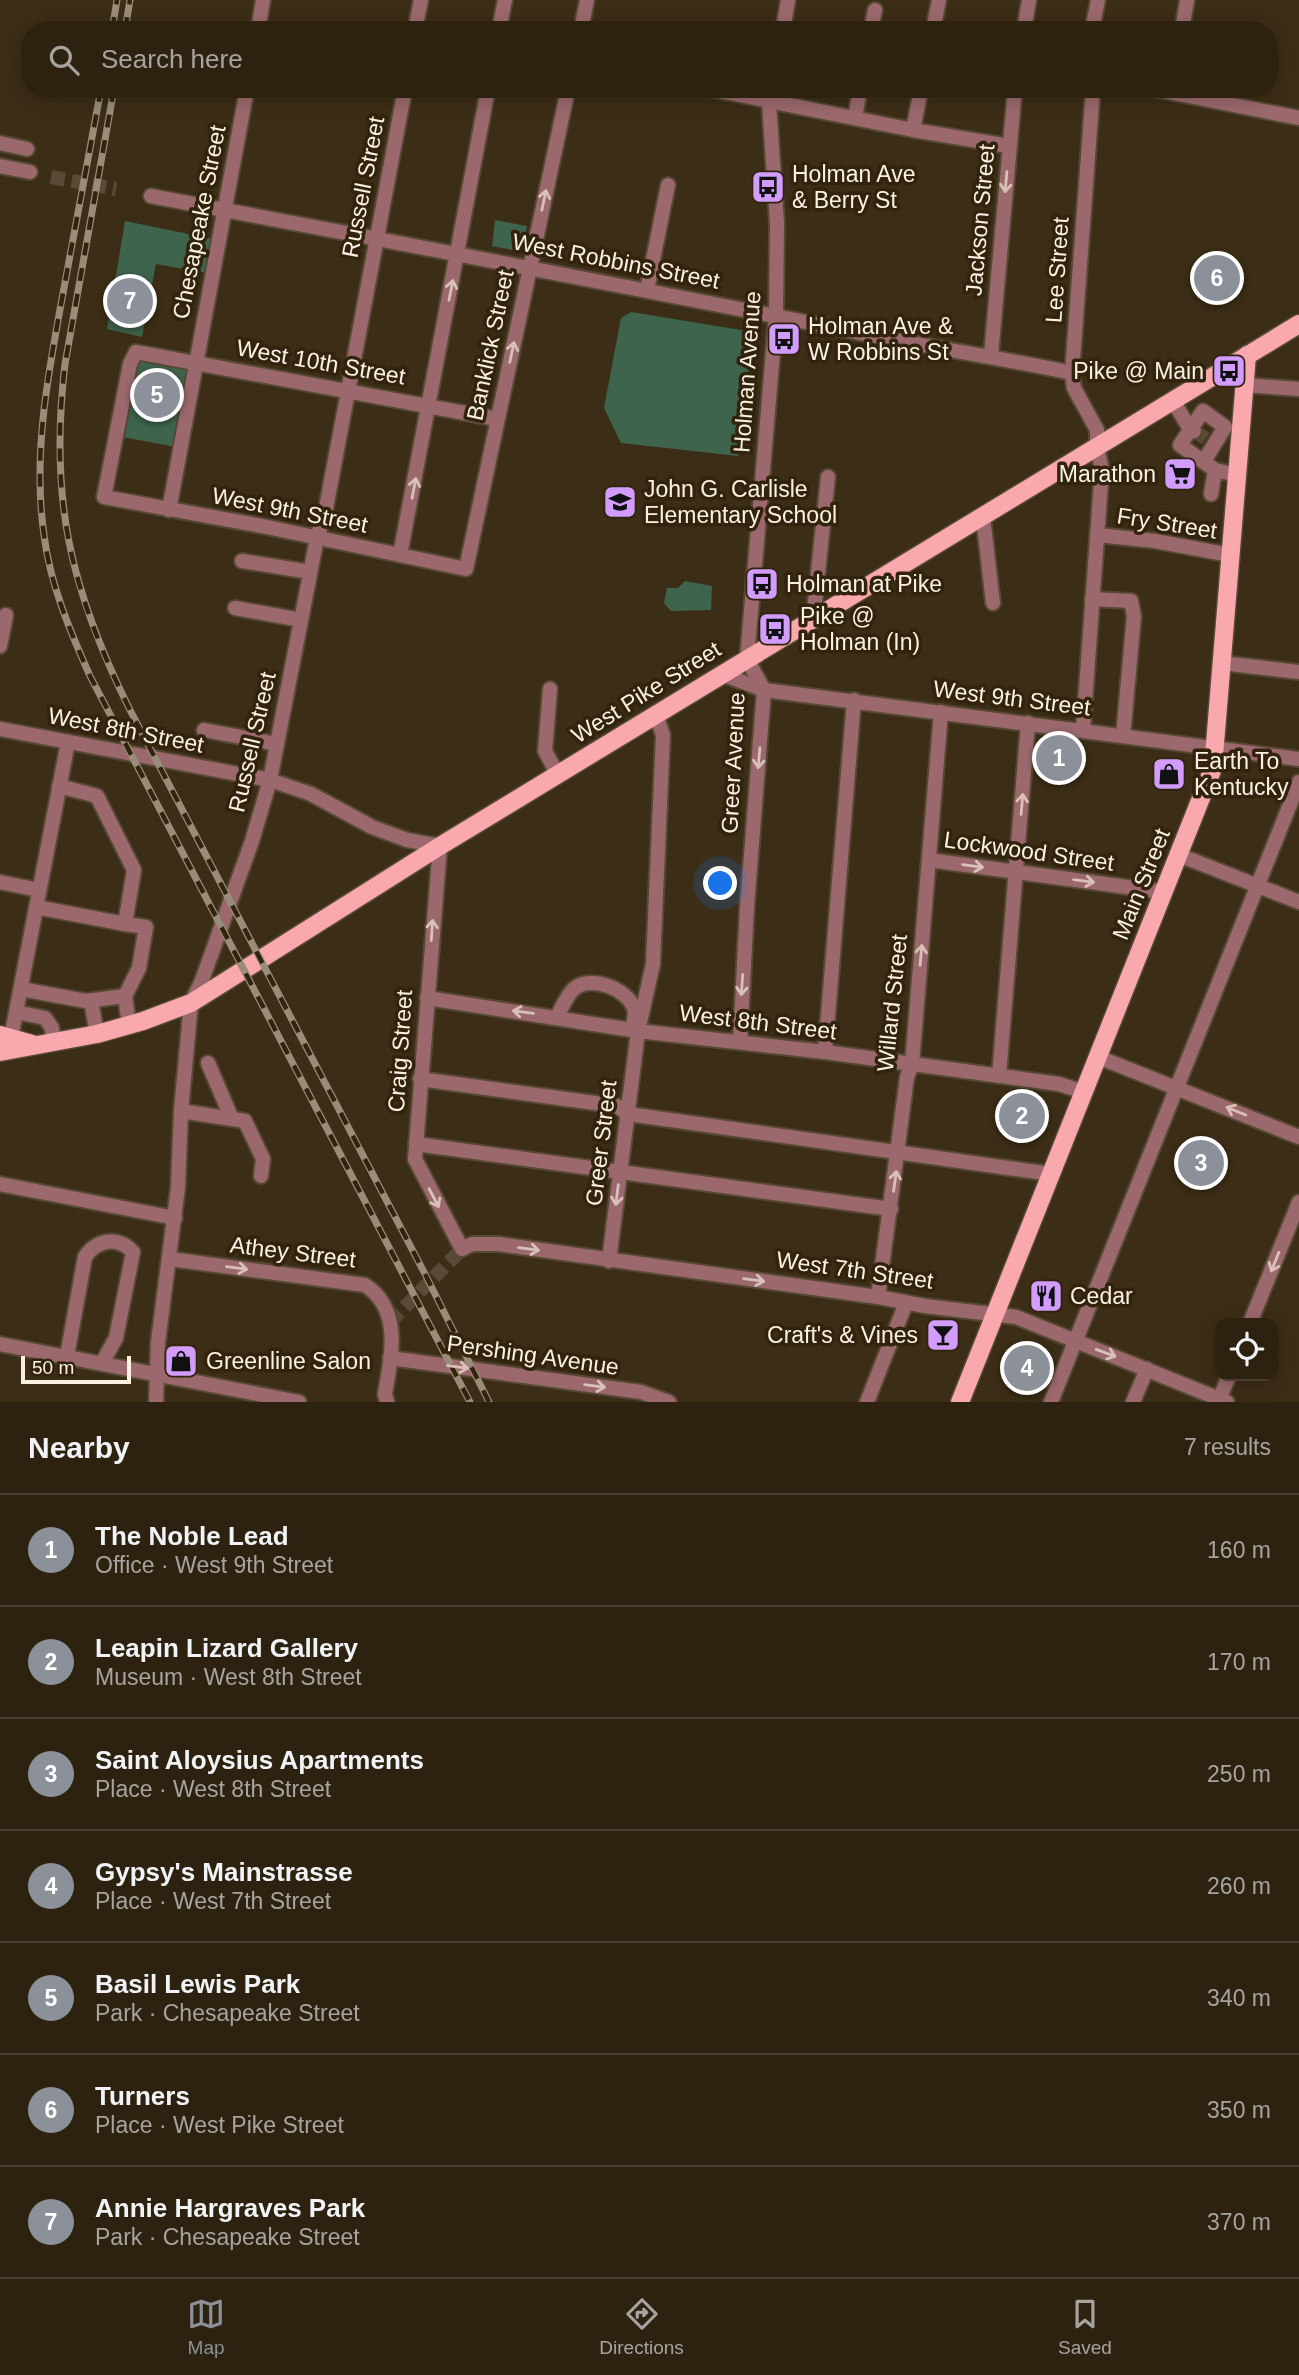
<!DOCTYPE html>
<html lang="en">
<head>
<meta charset="utf-8">
<style>
	:root { --surface:#2d2210; --page:#352a19; --text:#f1f3f6; --muted:#a7a49f; --line:#483f30; --accent:#8c9099 }
	body { margin:0; font-family:Helvetica,sans-serif; background:var(--page); color:var(--text) }
	.controls { position:absolute; right:21px; bottom:21px; display:grid; overflow:hidden; border-radius:14px; box-shadow:0 4px 18px #0003 }
	.controls button { width:63px; height:63px; display:grid; place-items:center; padding:0; border:0; border-bottom:2px solid var(--line); background:var(--surface); color:var(--text); font:35px sans-serif }
	.scale { position:absolute; left:21px; bottom:18px; width:110px; box-sizing:border-box; padding-left:7px; border:4px solid #fbf1e3; border-top:0; font-size:19px; line-height:24px; white-space:nowrap; color:#fbf1e3; -webkit-text-stroke:5px #32230c; paint-order:stroke }
	.you { position:absolute; left:721px; top:884px; width:24px; height:24px; margin:-18px; border:5px solid #fff; border-radius:50%; background:#1a73e8; box-shadow:0 0 0 10px #1a73e833 }
	.badge { display:grid; place-items:center; width:46px; height:46px; border-radius:50%; background:var(--accent); color:#fff; font-size:23px; font-weight:700 }
	.pin { position:absolute; translate:-50% -50%; border:4px solid #fff; box-shadow:0 2px 7px #0006 }
	.list { margin:0; padding:0; list-style:none }
	h2 { display:flex; justify-content:space-between; align-items:center; height:91px; margin:0; padding:0 28px; font-size:30px }
	h2 small { font-size:23px; font-weight:400; color:var(--muted) }
	.list li { display:grid; grid-template-columns:46px 1fr auto; gap:21px; align-items:center; box-sizing:border-box; height:112px; padding:0 28px; border-top:2px solid var(--line) }
	.list b { display:block; font-size:26px; white-space:nowrap }
	.list p { margin:0; font-size:23px; white-space:nowrap; color:var(--muted) }
	.list em { font-size:23px; font-style:normal; color:var(--muted) }
	.icon { flex:none; width:38px; height:38px; fill:none; stroke:currentColor; stroke-width:2; stroke-linecap:round; stroke-linejoin:round }
	.map { position:relative; flex:none; width:1299px; height:1402px; overflow:hidden }
	.search { position:absolute; background:var(--surface); box-shadow:0 4px 18px #0003; left:21px; right:21px; top:21px; height:77px; display:flex; align-items:center; gap:18px; box-sizing:border-box; padding:0 24px; border-radius:28px; color:var(--muted); font-size:26px }
	.sheet { height:875px; background:var(--surface) }
	nav { display:flex; justify-content:space-around; align-items:center; box-sizing:border-box; height:98px; border-top:2px solid var(--line); background:var(--surface); font-size:19px; color:var(--muted) }
	nav a { display:grid; justify-items:center; gap:4px }
	nav .on { color:var(--accent) }
	.map>svg:first-child { display:block }
	.green { fill:#3f644d }
	.lines { fill:none; stroke-linecap:round; stroke-linejoin:round }
	.minor-tunnel { stroke:#594a35; stroke-width:14; stroke-dasharray:14 7; stroke-linecap:butt }
	.minor-casing { stroke:#574833; stroke-width:18 }
	.major-casing { stroke:#574833; stroke-width:21 }
	.minor { stroke:#9b696d; stroke-width:14 }
	.major { stroke:#f9a8ad; stroke-width:18 }
	.rail-casing { stroke:#998c79; stroke-width:7 }
	.rail { stroke:#32230c; stroke-width:4.5; stroke-dasharray:13; stroke-linecap:butt }
	.oneway { stroke:#d9c1ba }
	.labels { text-anchor:middle; stroke-width:7; stroke-linejoin:round; paint-order:stroke }
	.poi-label { font-size:23px; fill:#fbf1e3; stroke:#32230c; text-anchor:start }
	.street-label { font-size:23px; fill:#fbf1e3; stroke:#32230c }
</style>
</head>
<body>
<div class="map">
<svg width="1299" height="1402" viewBox="0 0 1299 1402">
	<rect width="100%" height="100%" fill="#3c2d16"/>
	<g class="green">
		<path d="M495 220 527 226 522 252 492 246Z"/>
		<path d="M125 221 218 240 212 274 156 264 142 337 107 329Z"/>
		<path d="M631 312 747 331 753 339 738 456 621 443 604 408 621 318Z"/>
		<path d="M136 352 196 363 181 448 117 436Z"/>
		<path d="M685 581 712 586 711 610 671 611 664 603 667 588H678Z"/>
	</g>
	<g class="lines">
		<g class="minor-tunnel">
			<path d="M51 177 116 189"/>
			<path d="M1194 431 1211 442"/>
			<path d="M390 1322 462 1249"/>
		</g>
		<defs>
			<g id="minor">
				<path d="M258 30 263 0"/>
				<path d="M415 30 421 0"/>
				<path d="M499 30 505 0"/>
				<path d="M581 30 587 0"/>
				<path d="M783 30 788 0"/>
				<path d="M871 30 875 10"/>
				<path d="M933 30 939 0"/>
				<path d="M1024 30 1029 0"/>
				<path d="M1092 30 1098 0"/>
				<path d="M1182 30 1187 0"/>
				<path d="M710 89 913 130 1009 146"/>
				<path d="M1153 89 1299 118"/>
				<path d="M855 118 860 89"/>
				<path d="M913 130 921 89"/>
				<path d="M0 143 27 149"/>
				<path d="M0 166 30 172"/>
				<path d="M151 196C392 242 634 287 875 336 940 349 1007 359 1072 373"/>
				<path d="M647 290 668 185"/>
				<path d="M991 355 1015 89"/>
				<path d="M1244 385 1299 389"/>
				<path d="M1173 401 1190 429 1194 431"/>
				<path d="M497 419 136 352 130 364 104 497 267 527 466 569 568 89"/>
				<path d="M1204 461 1225 427 1203 411 1180 445 1215 470 1237 475"/>
				<path d="M1211 494 1215 470"/>
				<path d="M169 510 247 89"/>
				<path d="M983 517 993 603"/>
				<path d="M1097 535 1155 541 1230 555"/>
				<path d="M400 555 488 89"/>
				<path d="M242 561 310 572"/>
				<path d="M1092 599 1131 601 1134 616 1123 736"/>
				<path d="M235 608 301 620"/>
				<path d="M813 620 828 477"/>
				<path d="M0 646 6 615"/>
				<path d="M1222 663 1299 672"/>
				<path d="M722 674 764 690 1299 759"/>
				<path d="M550 689 545 751 558 775"/>
				<path d="M0 729 270 780 311 794 372 827 407 840 440 846 415 1159 462 1249 472 1244H498L878 1297 925 1306 1016 1317 1227 1402"/>
				<path d="M204 730 277 744"/>
				<path d="M1083 730 1102 469 1097 448V430L1074 388 1072 373 1093 89"/>
				<path d="M1179 855 1299 902"/>
				<path d="M929 860 1164 892"/>
				<path d="M0 882 39 890"/>
				<path d="M36 907 125 924 134 870 97 796 59 786"/>
				<path d="M125 924 146 927 139 968 125 996 129 1025"/>
				<path d="M21 989 86 1001 125 996"/>
				<path d="M427 998 638 1031 825 1052 1059 1084 1084 1092"/>
				<path d="M91 1001 97 1034"/>
				<path d="M16 1012 45 1018 52 1028 53 1043"/>
				<path d="M557 1017C562 1008 567 994 575 988 592 975 627 989 634 1008 636 1013 634 1019 633 1025"/>
				<path d="M11 1038 68 742"/>
				<path d="M740 1041 747 907 764 690 747 659 776 316 777 224 769 102 772 89"/>
				<path d="M825 1052 854 700"/>
				<path d="M1098 1057 1299 1137"/>
				<path d="M208 1063 232 1119"/>
				<path d="M999 1076 1028 723"/>
				<path d="M420 1079 617 1106 628 1114 1051 1174"/>
				<path d="M181 1111 245 1121 263 1159 261 1176"/>
				<path d="M416 1144 891 1209"/>
				<path d="M0 1184 175 1218"/>
				<path d="M170 1259 365 1285C403 1310 391 1356 385 1394L387 1402"/>
				<path d="M609 1261 638 1031 653 964 663 735 656 715"/>
				<path d="M878 1297 907 1077 912 1064 941 712"/>
				<path d="M1250 1323 1299 1202"/>
				<path d="M0 1344 299 1402"/>
				<path d="M67 1356 85 1257C97 1239 118 1236 133 1252L116 1338 102 1363"/>
				<path d="M390 1358 641 1392 669 1402"/>
				<path d="M156 1402 158 1342 178 1187 181 1111 191 1003 201 983 252 841 270 780 317 538 326 508 405 89"/>
				<path d="M867 1402 906 1303"/>
				<path d="M1051 1402 1299 782"/>
				<path d="M1133 1402 1147 1369"/>
				<path d="M1218 1402 1229 1376"/>
			</g>
			<g id="major">
				<path d="M0 1035 32 1044"/>
				<path d="M0 1052 97 1034 143 1021 191 1003 440 846 1299 324"/>
				<path d="M960 1402 1213 768 1247 355"/>
			</g>
		</defs>
		<use href="#minor" class="minor-casing"/>
		<use href="#major" class="major-casing"/>
		<use href="#minor" class="minor"/>
		<use href="#major" class="major"/>
		<defs>
			<g id="rail">
				<path d="M112 30 117 0"/>
				<path d="M125 30 130 0"/>
				<path d="M101 89C89 155 76 222 64 288 49 369 32 452 44 535 50 584 70 631 90 676L470 1402"/>
				<path d="M114 89 65 364C49 498 70 589 130 710L425 1274 489 1402"/>
			</g>
		</defs>
		<use href="#rail" class="rail-casing"/>
		<use href="#rail" class="rail"/>
	</g>
	<defs><path id="oneway-shaft" d="M-6 0H5M1.5-3L5.5 0L1.5 3" fill="none" stroke-width="1.6" stroke-linecap="round" stroke-linejoin="round" transform="scale(1.75)"/></defs>
	<g class="oneway">
		<use href="#oneway-shaft" transform="translate(1006 182) rotate(95)"/>
		<use href="#oneway-shaft" transform="translate(544 200) rotate(-78)"/>
		<use href="#oneway-shaft" transform="translate(451 290) rotate(-79)"/>
		<use href="#oneway-shaft" transform="translate(512 352) rotate(-78)"/>
		<use href="#oneway-shaft" transform="translate(414 488) rotate(-79)"/>
		<use href="#oneway-shaft" transform="translate(759 758) rotate(95)"/>
		<use href="#oneway-shaft" transform="translate(1022 804) rotate(-85)"/>
		<use href="#oneway-shaft" transform="translate(973 866) rotate(8)"/>
		<use href="#oneway-shaft" transform="translate(1084 881) rotate(8)"/>
		<use href="#oneway-shaft" transform="translate(432 930) rotate(-86)"/>
		<use href="#oneway-shaft" transform="translate(921 955) rotate(-85)"/>
		<use href="#oneway-shaft" transform="translate(742 985) rotate(94)"/>
		<use href="#oneway-shaft" transform="translate(523 1012) rotate(-172)"/>
		<use href="#oneway-shaft" transform="translate(1236 1111) rotate(-158)"/>
		<use href="#oneway-shaft" transform="translate(895 1181) rotate(-82)"/>
		<use href="#oneway-shaft" transform="translate(617 1195) rotate(97)"/>
		<use href="#oneway-shaft" transform="translate(434 1198) rotate(62)"/>
		<use href="#oneway-shaft" transform="translate(529 1249) rotate(8)"/>
		<use href="#oneway-shaft" transform="translate(1275 1262) rotate(112)"/>
		<use href="#oneway-shaft" transform="translate(237 1268) rotate(7)"/>
		<use href="#oneway-shaft" transform="translate(754 1280) rotate(8)"/>
		<use href="#oneway-shaft" transform="translate(1106 1353) rotate(20)"/>
		<use href="#oneway-shaft" transform="translate(458 1367) rotate(8)"/>
		<use href="#oneway-shaft" transform="translate(595 1386) rotate(8)"/>
	</g>
	<defs>
		<symbol id="bus-square" viewBox="-11 -11 22 22"><rect x="-9" y="-9" width="18" height="18" rx="4" fill="#d29cfd" stroke="#32230c"/><path d="M-5-6H5V4H4V6H2V4H-2V6H-4V4H-5ZM-3.5-4V0h7V-4ZM-3.5 1.2v1.5H-2V1.2ZM2 1.2v1.5H3.5V1.2Z" fill="#111"/></symbol>
		<symbol id="supermarket-square" viewBox="-11 -11 22 22"><rect x="-9" y="-9" width="18" height="18" rx="4" fill="#d29cfd" stroke="#32230c"/><path d="M-6-5.5h2.5l.6 2H6L4.5 2H-2.5L-4.4-4H-6ZM-1.5 3.2a1.3 1.3 0 1 0 .1 0ZM3 3.2a1.3 1.3 0 1 0 .1 0Z" fill="#111"/></symbol>
		<symbol id="school-square" viewBox="-11 -11 22 22"><rect x="-9" y="-9" width="18" height="18" rx="4" fill="#d29cfd" stroke="#32230c"/><path d="M0-5L7-2L0 1L-7-2ZM-4 1L0 2.5L4 1V4Q0 6-4 4Z" fill="#111"/></symbol>
		<symbol id="shop-square" viewBox="-11 -11 22 22"><rect x="-9" y="-9" width="18" height="18" rx="4" fill="#d29cfd" stroke="#32230c"/><path d="M-5-2.5h2.3a2.7 3.5 0 0 1 5.4 0H5L5.5 6h-11ZM-1.5-2.5h3a1.5 2.3 0 0 0-3 0Z" fill="#111"/></symbol>
		<symbol id="restaurant-square" viewBox="-11 -11 22 22"><rect x="-9" y="-9" width="18" height="18" rx="4" fill="#d29cfd" stroke="#32230c"/><path d="M-5-6h1v4h1v-4h1v4h1v-4h1v5L-1.5 .5V6h-2V.5L-5-1ZM5-6V6H3V1.5H1.5Q1.5-4 5-6Z" fill="#111"/></symbol>
		<symbol id="bar-square" viewBox="-11 -11 22 22"><rect x="-9" y="-9" width="18" height="18" rx="4" fill="#d29cfd" stroke="#32230c"/><path d="M-6-5H6L.8 .8V4.5H3.5V6h-7V4.5H-.8V.8Z" fill="#111"/></symbol>
	</defs>
	<g fill-rule="evenodd">
		<use href="#bus-square" x="749" y="168" width="38" height="38"/>
		<use href="#bus-square" x="765" y="320" width="38" height="38"/>
		<use href="#bus-square" x="1210" y="352" width="38" height="38"/>
		<use href="#supermarket-square" x="1161" y="455" width="38" height="38"/>
		<use href="#school-square" x="601" y="483" width="38" height="38"/>
		<use href="#bus-square" x="743" y="565" width="38" height="38"/>
		<use href="#bus-square" x="756" y="610" width="38" height="38"/>
		<use href="#shop-square" x="1150" y="755" width="38" height="38"/>
		<use href="#restaurant-square" x="1027" y="1277" width="38" height="38"/>
		<use href="#bar-square" x="924" y="1316" width="38" height="38"/>
		<use href="#shop-square" x="162" y="1342" width="38" height="38"/>
	</g>
	<g class="labels">
		<g class="poi-label">
			<text x="792" y="182">Holman Ave<tspan x="792" dy="26">&amp; Berry St</tspan></text>
			<text x="808" y="334">Holman Ave &amp;<tspan x="808" dy="26">W Robbins St</tspan></text>
			<text x="1204" y="379" text-anchor="end">Pike @ Main</text>
			<text x="1156" y="482" text-anchor="end">Marathon</text>
			<text x="644" y="497">John G. Carlisle<tspan x="644" dy="26">Elementary School</tspan></text>
			<text x="786" y="592">Holman at Pike</text>
			<text x="800" y="624">Pike @<tspan x="800" dy="26">Holman (In)</tspan></text>
			<text x="1194" y="769">Earth To<tspan x="1194" dy="26">Kentucky</tspan></text>
			<text x="1070" y="1304">Cedar</text>
			<text x="918" y="1343" text-anchor="end">Craft's &amp; Vines</text>
			<text x="206" y="1369">Greenline Salon</text>
		</g>
		<g class="street-label">
			<text transform="translate(363 187) rotate(-79)" y="8">Russell Street</text>
			<text transform="translate(980 220) rotate(-85)" y="8">Jackson Street</text>
			<text transform="translate(199 222) rotate(-79)" y="8">Chesapeake Street</text>
			<text transform="translate(616 261) rotate(11)" y="8">West Robbins Street</text>
			<text transform="translate(1057 270) rotate(-86)" y="8">Lee Street</text>
			<text transform="translate(490 345) rotate(-78)" y="8">Banklick Street</text>
			<text transform="translate(321 362) rotate(10)" y="8">West 10th Street</text>
			<text transform="translate(747 372) rotate(-86)" y="8">Holman Avenue</text>
			<text transform="translate(290 510) rotate(11)" y="8">West 9th Street</text>
			<text transform="translate(1167 523) rotate(9)" y="8">Fry Street</text>
			<text transform="translate(646 692) rotate(-32)" y="8">West Pike Street</text>
			<text transform="translate(1012 698) rotate(7)" y="8">West 9th Street</text>
			<text transform="translate(126 730) rotate(11)" y="8">West 8th Street</text>
			<text transform="translate(252 742) rotate(-77)" y="8">Russell Street</text>
			<text transform="translate(733 763) rotate(-87)" y="8">Greer Avenue</text>
			<text transform="translate(1029 851) rotate(8)" y="8">Lockwood Street</text>
			<text transform="translate(1141 884) rotate(-68)" y="8">Main Street</text>
			<text transform="translate(892 1003) rotate(-84)" y="8">Willard Street</text>
			<text transform="translate(758 1022) rotate(7)" y="8">West 8th Street</text>
			<text transform="translate(400 1051) rotate(-86)" y="8">Craig Street</text>
			<text transform="translate(601 1143) rotate(-83)" y="8">Greer Street</text>
			<text transform="translate(293 1252) rotate(7)" y="8">Athey Street</text>
			<text transform="translate(855 1270) rotate(8)" y="8">West 7th Street</text>
			<text transform="translate(533 1355) rotate(8)" y="8">Pershing Avenue</text>
		</g>
	</g>
</svg>
<div class="controls">
<button><svg class="icon" aria-label="locate" viewBox="0 0 24 24"><circle cx="12" cy="12" r="6"/><path d="M12 2v4M12 18v4M2 12h4M18 12h4"/></svg></button>
</div>
<div class="scale">50 m</div>
<div class="you"></div>
<div class="pin badge" style="left:1059px;top:758px">1</div>
<div class="pin badge" style="left:1022px;top:1116px">2</div>
<div class="pin badge" style="left:1201px;top:1163px">3</div>
<div class="pin badge" style="left:1027px;top:1368px">4</div>
<div class="pin badge" style="left:157px;top:395px">5</div>
<div class="pin badge" style="left:1217px;top:278px">6</div>
<div class="pin badge" style="left:130px;top:301px">7</div>
<div class="search"><svg class="icon" aria-label="search" viewBox="0 0 24 24"><circle cx="10" cy="10" r="6"/><path d="M15 15l6 6"/></svg>Search here</div>
</div>
<section class="sheet">
<h2>Nearby<small>7 results</small></h2>
<ul class="list">
<li><span class="badge">1</span><div><b>The Noble Lead</b><p>Office · West 9th Street</p></div><em>160 m</em></li>
<li><span class="badge">2</span><div><b>Leapin Lizard Gallery</b><p>Museum · West 8th Street</p></div><em>170 m</em></li>
<li><span class="badge">3</span><div><b>Saint Aloysius Apartments</b><p>Place · West 8th Street</p></div><em>250 m</em></li>
<li><span class="badge">4</span><div><b>Gypsy's Mainstrasse</b><p>Place · West 7th Street</p></div><em>260 m</em></li>
<li><span class="badge">5</span><div><b>Basil Lewis Park</b><p>Park · Chesapeake Street</p></div><em>340 m</em></li>
<li><span class="badge">6</span><div><b>Turners</b><p>Place · West Pike Street</p></div><em>350 m</em></li>
<li><span class="badge">7</span><div><b>Annie Hargraves Park</b><p>Park · Chesapeake Street</p></div><em>370 m</em></li>
</ul>
</section>
<nav>
<a class="on"><svg class="icon" aria-label="map" viewBox="0 0 24 24"><path d="M3 6l6-2 6 2 6-2v14l-6 2-6-2-6 2zM9 4v14M15 6v14"/></svg>Map</a>
<a><svg class="icon" aria-label="directions" viewBox="0 0 24 24"><path d="M12 3l9 9-9 9-9-9zM9 14v-3h6M13 9l2 2-2 2"/></svg>Directions</a>
<a><svg class="icon" aria-label="saved" viewBox="0 0 24 24"><path d="M7 4h10v16l-5-4-5 4z"/></svg>Saved</a>
</nav>
</body>
</html>
